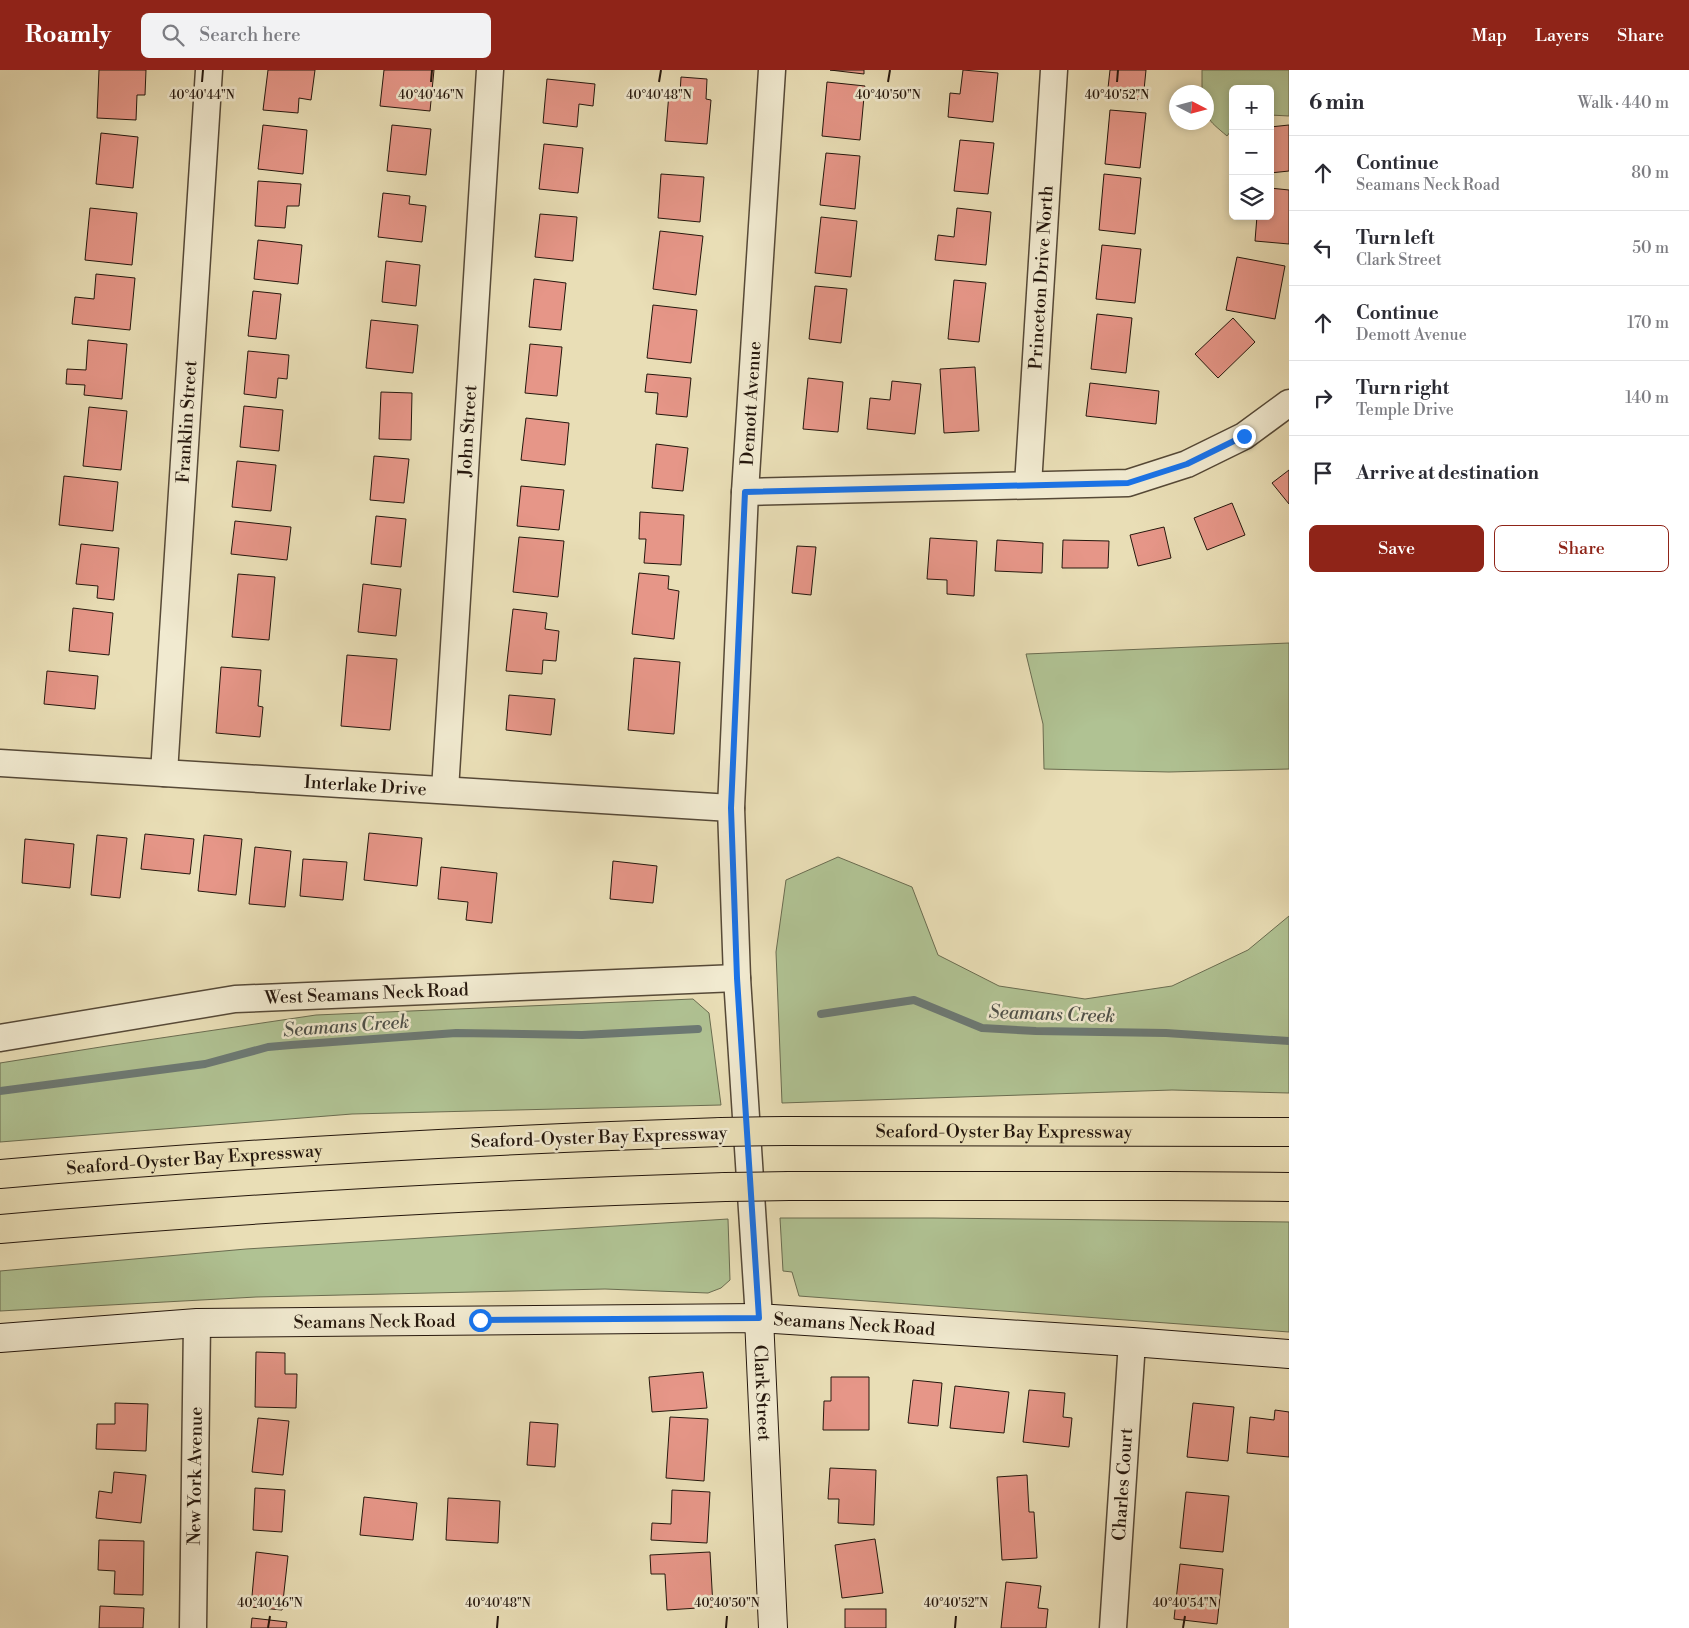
<!DOCTYPE html>
<html lang="en">
<head>
<meta charset="utf-8">
<style>
	:root { --surface:#fff; --page:#f2f2f3; --text:#2b2b33; --muted:#7c7c81; --line:#e1e1e2; --accent:#8f2418 }
	body { margin:0; font-family:"Libre Bodoni",serif; background:var(--page); color:var(--text) }
	.controls { position:absolute; right:15px; top:15px; display:grid; overflow:hidden; border-radius:8px; box-shadow:0 2px 8px #0003 }
	.controls button { width:45px; height:45px; display:grid; place-items:center; padding:0; border:0; border-bottom:1px solid var(--line); background:var(--surface); color:var(--text); font:25px sans-serif }
	.compass { position:absolute; left:1169px; top:15px; width:45px; height:45px; border-radius:50%; background:var(--surface); box-shadow:0 2px 8px #0003; rotate:96deg }
	.stop { position:absolute; width:15px; height:15px; margin:-11px; border:4px solid #1a73e8; border-radius:50%; background:#fff }
	.stop.end { background:#1a73e8; border-color:#fff; box-shadow:0 1px 5px #0008 }
	.list { margin:0; padding:0; list-style:none }
	h2 { display:flex; justify-content:space-between; align-items:center; height:65px; margin:0; padding:0 20px; font-size:21px }
	h2 small { font-size:16px; font-weight:400; color:var(--muted) }
	.list li { display:grid; grid-template-columns:32px 1fr auto; gap:15px; align-items:center; box-sizing:border-box; height:75px; padding:0 20px; border-top:1px solid var(--line) }
	.list b { display:block; font-size:19px; white-space:nowrap }
	.list p { margin:0; font-size:16px; white-space:nowrap; color:var(--muted) }
	.list em { font-size:16px; font-style:normal; color:var(--muted) }
	.actions { display:flex; gap:10px; padding:15px 20px }
	.actions a { flex:1; padding:11px 0; border:1px solid var(--accent); border-radius:8px; text-align:center; font-size:18px; color:var(--accent) }
	.actions .main { background:var(--accent); color:#fff }
	.icon { flex:none; width:28px; height:28px; fill:none; stroke:currentColor; stroke-width:2; stroke-linecap:round; stroke-linejoin:round }
	.map { position:relative; flex:none; width:1289px; height:1558px; overflow:hidden }
	header { display:flex; align-items:center; gap:30px; box-sizing:border-box; height:70px; padding:0 25px; background:var(--accent); color:#fff }
	header strong { font-size:24px }
	nav { display:flex; gap:28px; margin-inline-start:auto; font-size:18px }
	.search { width:350px; height:45px; background:var(--page); display:flex; align-items:center; gap:12px; box-sizing:border-box; padding:0 18px; border-radius:8px; color:var(--muted); font-size:19px }
	main { display:flex }
	aside { flex:1; background:var(--surface) }
	.map>svg:first-child { display:block }
	.green { fill:#b0c293; stroke:#6a6c50 }
	.lines { fill:none; stroke-linecap:round; stroke-linejoin:round }
	.stream { stroke:#6c7974; stroke-width:8 }
	.building { fill:#e69688; stroke:#25170d }
	.street-casing { stroke:#564937; stroke-width:29 }
	.secondary-casing { stroke:#25170d; stroke-width:30 }
	.highway-casing { stroke:#25170d; stroke-width:30 }
	.street { stroke:#f1ead0; stroke-width:26 }
	.secondary { stroke:#f1ead0; stroke-width:28 }
	.highway { stroke:#e9deb6; stroke-width:28 }
	.highway-bridge-casing { stroke:#25170d; stroke-width:30; stroke-linecap:butt }
	.highway-bridge { stroke:#e9deb6; stroke-width:28 }
	.route { stroke:#1a73e8; stroke-width:6 }
	.ticks { fill:none; stroke:#25170d; stroke-width:2 }
	.labels { text-anchor:middle; stroke-width:5; stroke-linejoin:round; paint-order:stroke }
	.street-label { font-size:18px; fill:#25170d; stroke:#f1ead0 }
	.water-label { font-size:19px; font-style:italic; fill:#4e5049; stroke:#f1ead0 }
	.ticks-label { font-size:12px; text-anchor:middle; fill:#25170d; stroke:#f1ead0; stroke-width:5; stroke-linejoin:round; paint-order:stroke }
</style>
</head>
<body>
<header>
<strong>Roamly</strong>
<div class="search"><svg class="icon" aria-label="search" viewBox="0 0 24 24"><circle cx="10" cy="10" r="6"/><path d="M15 15l6 6"/></svg>Search here</div>
<nav><a>Map</a><a>Layers</a><a>Share</a></nav>
</header>
<main>
<div class="map">
<svg width="1289" height="1558" viewBox="0 0 1289 1558">
	<rect width="100%" height="100%" fill="#e9deb6"/>
	<filter id="stains"><feTurbulence type="fractalNoise" baseFrequency=".004" numOctaves="4"/><feColorMatrix values="0 0 0 0 .2 0 0 0 0 .09 0 0 0 0 .02 0 0 0 .5 -.17"/></filter>
	<radialGradient id="worn" r=".72"><stop offset=".6" stop-color="#630" stop-opacity="0"/><stop offset="1" stop-color="#630" stop-opacity=".3"/></radialGradient>
	<g class="green">
		<path d="M1202 0H1289V46L1270 45V19H1233V58L1227 66C1206 48 1206 50 1206 22H1202Z"/>
		<path d="M1289 573V699L1169 702 1044 699 1043 654 1026 584Z"/>
		<path d="M838 787 912 817 938 885 999 916 1085 929 1172 916 1248 880 1289 846V1023L1172 1020 782 1033 776 882 786 810Z"/>
		<path d="M693 929 709 943 721 1035 352 1044 0 1072V993L107 976 316 945Z"/>
		<path d="M780 1148H933L1289 1152V1262L799 1226 792 1202 783 1201Z"/>
		<path d="M728 1149 730 1210 721 1218 708 1223 605 1219 256 1227 0 1241V1201L246 1179Z"/>
	</g>
	<g class="lines">
		<g class="stream">
			<path d="M821 944 914 930 982 958 1036 961 1166 963 1289 971"/>
			<path d="M0 1021 205 994 268 977 291 975 456 963 582 965 698 959"/>
		</g>
	</g>
	<g class="building">
		<path d="M99 0H146L145 25H137L136 50 97 48Z"/>
		<path d="M268 0H315L311 30 299 28 298 43 263 40Z"/>
		<path d="M384 0H434L430 41 380 36Z"/>
		<path d="M830 0H864V4Z"/>
		<path d="M963 0 998 3 993 52 948 47 950 23 960 24Z"/>
		<path d="M1110 0H1146L1143 30 1107 27Z"/>
		<path d="M681 7 707 9 706 29 711 30 707 74 665 71 669 23 680 24Z"/>
		<path d="M547 9 595 14 593 36 579 34 577 57 543 53Z"/>
		<path d="M827 12 865 16 860 70 822 66Z"/>
		<path d="M1110 40 1146 43 1140 98 1105 94Z"/>
		<path d="M263 55 307 60 303 104 258 99Z"/>
		<path d="M392 55 431 59 426 105 387 101Z"/>
		<path d="M1289 55V101L1270 103V57Z"/>
		<path d="M101 63 138 67 133 118 96 114Z"/>
		<path d="M960 70 994 73 988 124 954 121Z"/>
		<path d="M544 74 583 78 578 123 539 119Z"/>
		<path d="M826 83 860 86 855 139 820 135Z"/>
		<path d="M661 104 704 107 700 152 658 148Z"/>
		<path d="M1104 104 1141 108 1135 164 1099 160Z"/>
		<path d="M258 111 301 114 299 136H287L285 158 255 156Z"/>
		<path d="M1270 118 1289 120V174L1255 171 1257 146H1270Z"/>
		<path d="M383 123 410 126 409 134 426 136 422 172 378 167Z"/>
		<path d="M90 138 137 143 132 195 85 190Z"/>
		<path d="M957 138 991 142 986 195 935 190 938 165 954 167Z"/>
		<path d="M540 144 577 147 573 191 535 187Z"/>
		<path d="M821 147 857 151 851 207 815 203Z"/>
		<path d="M660 161 703 166 696 225 653 219Z"/>
		<path d="M258 170 302 175 298 214 254 209Z"/>
		<path d="M1102 175 1141 179 1135 233 1096 229Z"/>
		<path d="M1237 187 1285 196 1275 249 1226 240Z"/>
		<path d="M386 191 420 195 416 236 382 232Z"/>
		<path d="M96 204 135 208 130 260 72 254 75 227 94 229Z"/>
		<path d="M534 209 566 213 561 260 529 257Z"/>
		<path d="M954 210 986 213 979 272 948 269Z"/>
		<path d="M815 216 847 219 841 273 809 269Z"/>
		<path d="M253 221 281 224 276 269 248 266Z"/>
		<path d="M653 235 697 240 691 293 647 288Z"/>
		<path d="M1097 244 1132 248 1126 303 1091 299Z"/>
		<path d="M1233 248 1255 272 1218 308 1195 284Z"/>
		<path d="M371 250 418 255 413 303 366 298Z"/>
		<path d="M88 270 127 274 122 329 84 325 85 315 66 314 67 299 86 300Z"/>
		<path d="M530 274 562 277 557 326 525 323Z"/>
		<path d="M248 281 289 285 287 309 278 308 276 328 244 324Z"/>
		<path d="M975 297 979 361 944 363 940 299Z"/>
		<path d="M647 304 691 308 687 347 656 344 658 323 645 322Z"/>
		<path d="M808 308 843 312 838 362 803 359Z"/>
		<path d="M892 311 921 314 915 364 867 359 870 328 890 330Z"/>
		<path d="M1090 313 1159 321 1156 354 1086 346Z"/>
		<path d="M381 322 412 323 411 370 379 369Z"/>
		<path d="M244 336 283 340 279 381 240 377Z"/>
		<path d="M89 337 127 341 121 400 83 396Z"/>
		<path d="M526 348 569 353 565 395 521 390Z"/>
		<path d="M656 374 688 378 683 421 652 418Z"/>
		<path d="M374 386 409 389 404 433 370 430Z"/>
		<path d="M237 391 276 395 271 441 232 437Z"/>
		<path d="M1289 400V434L1272 413Z"/>
		<path d="M64 406 118 412 113 461 59 455Z"/>
		<path d="M521 416 564 420 559 460 517 456Z"/>
		<path d="M1232 433 1245 465 1207 480 1194 448Z"/>
		<path d="M640 442 684 445 681 495 644 493 646 469H639Z"/>
		<path d="M376 446 406 449 401 497 371 494Z"/>
		<path d="M235 451 291 457 287 490 231 484Z"/>
		<path d="M1164 457 1171 488 1138 496 1130 465Z"/>
		<path d="M519 467 564 471 558 527 513 522Z"/>
		<path d="M930 468 977 471 974 526 947 524V510L927 509Z"/>
		<path d="M997 470 1043 473 1042 503 995 501Z"/>
		<path d="M1063 470 1109 471 1108 498H1062Z"/>
		<path d="M81 474 119 478 114 530 97 528 98 516 76 514Z"/>
		<path d="M797 476 816 477 811 525 792 523Z"/>
		<path d="M639 503 669 506 668 519 679 521 674 569 632 564Z"/>
		<path d="M238 504 275 507 269 570 232 567Z"/>
		<path d="M363 514 401 519 396 566 358 562Z"/>
		<path d="M73 538 113 543 109 585 69 581Z"/>
		<path d="M513 539 547 543 545 559 559 561 556 591 543 590 542 604 506 601Z"/>
		<path d="M347 585 397 589 390 660 341 656Z"/>
		<path d="M634 588 680 592 674 664 628 660Z"/>
		<path d="M221 597 261 600 258 636 263 637 260 667 216 663Z"/>
		<path d="M47 601 98 606 95 639 44 634Z"/>
		<path d="M509 625 555 629 551 665 506 660Z"/>
		<path d="M369 763 422 768 417 816 364 810Z"/>
		<path d="M145 764 194 769 190 804 141 799Z"/>
		<path d="M97 765 127 768 120 828 91 825Z"/>
		<path d="M204 765 242 769 236 825 198 821Z"/>
		<path d="M25 769 74 774 70 818 22 813Z"/>
		<path d="M255 777 291 781 285 837 249 834Z"/>
		<path d="M303 789 347 792 343 830 300 826Z"/>
		<path d="M613 791 657 796 653 833 610 829Z"/>
		<path d="M441 797 497 803 492 853 466 850 468 832 438 829Z"/>
		<path d="M256 1282 285 1283V1304H297L296 1338 255 1337Z"/>
		<path d="M703 1302 707 1338 652 1342 649 1307Z"/>
		<path d="M831 1307H869V1360H823L824 1331H831Z"/>
		<path d="M913 1310 942 1313 938 1356 908 1353Z"/>
		<path d="M955 1316 1009 1322 1004 1363 950 1358Z"/>
		<path d="M1029 1320 1065 1323 1063 1347 1072 1348 1069 1377 1023 1372Z"/>
		<path d="M115 1333 148 1334 146 1381 96 1379 97 1354H115Z"/>
		<path d="M1193 1333 1234 1337 1228 1391 1187 1387Z"/>
		<path d="M1275 1340 1289 1342V1387L1247 1383 1250 1347 1274 1350Z"/>
		<path d="M670 1347 708 1349 704 1411 666 1408Z"/>
		<path d="M258 1348 289 1351 283 1405 252 1402Z"/>
		<path d="M530 1352 558 1354 555 1397 527 1395Z"/>
		<path d="M830 1398 876 1400 874 1455 838 1453 839 1429H828Z"/>
		<path d="M114 1402 146 1405 141 1453 96 1448 99 1421 112 1423Z"/>
		<path d="M1027 1405 1029 1442H1034L1037 1488 1002 1490 997 1407Z"/>
		<path d="M255 1418 285 1420 282 1462 253 1460Z"/>
		<path d="M672 1420 710 1422 707 1473 651 1470 652 1453 671 1454Z"/>
		<path d="M1186 1422 1229 1426 1223 1482 1180 1478Z"/>
		<path d="M364 1427 417 1433 413 1470 360 1465Z"/>
		<path d="M448 1428 500 1431 498 1473 446 1470Z"/>
		<path d="M875 1469 883 1523 842 1528 835 1475Z"/>
		<path d="M99 1470 144 1471 143 1525 114 1524 115 1501 98 1500Z"/>
		<path d="M256 1482 288 1486 282 1540 251 1537Z"/>
		<path d="M710 1482 713 1537 667 1540 665 1504H651L650 1485Z"/>
		<path d="M1180 1494 1223 1499 1217 1554 1174 1549Z"/>
		<path d="M1006 1512 1041 1516 1038 1538 1048 1539 1046 1558H1001Z"/>
		<path d="M100 1536 144 1538 143 1558H99Z"/>
		<rect x="845" y="1539" width="41" height="19"/>
		<path d="M252 1548 287 1552 286 1558H251Z"/>
	</g>
	<g class="lines">
		<defs>
			<g id="street">
				<path id="s1" d="M1028 415 1054 0"/>
				<path d="M745 422 1128 413 1187 394 1244 366 1289 333"/>
				<path id="s2" d="M0 693 731 738"/>
				<path id="s3" d="M164 703 209 0"/>
				<path id="s4" d="M445 720 490 0"/>
				<path id="s5" d="M0 968 235 929 737 908"/>
				<path id="s6" d="M759 1248 737 908 731 738 745 422 772 0"/>
				<path id="s7" d="M193 1558 197 1253"/>
				<path id="s8" d="M1113 1558 1132 1272"/>
			</g>
			<g id="secondary">
				<path id="s9" d="M759 1248 773 1558"/>
				<path id="s10" d="M0 1268 197 1253 759 1248 1132 1272 1289 1284"/>
			</g>
			<g id="highway">
				<path id="s11" d="M785 1061 1289 1062"/>
				<path id="s12" d="M0 1104C240 1083 480 1070 721 1062"/>
				<path d="M789 1116H1166L1289 1117"/>
				<path d="M0 1159C241 1138 483 1125 725 1117"/>
			</g>
		</defs>
		<use href="#street" class="street-casing"/>
		<use href="#secondary" class="secondary-casing"/>
		<use href="#highway" class="highway-casing"/>
		<use href="#street" class="street"/>
		<use href="#secondary" class="secondary"/>
		<use href="#highway" class="highway"/>
		<defs>
			<g id="highway-bridge">
				<path d="M721 1062 785 1061"/>
				<path d="M725 1117 789 1116"/>
			</g>
		</defs>
		<use href="#highway-bridge" class="highway-bridge-casing"/>
		<use href="#highway-bridge" class="highway-bridge"/>
	</g>
	<g class="lines">
		<path class="route" d="M480 1250 759 1248 737 908 731 738 745 422 1128 413 1187 394 1244 366"/>
	</g>
	<path class="ticks" d="M202 12 203 0M431 12 432 0M659 12 661 0M888 12 890 0M1117 12 1118 0M268 1558 270 1546M497 1558 498 1546M726 1558 727 1546M955 1558 956 1546M1183 1558 1185 1546"/>
	<g class="labels">
		<g class="street-label">
			<text dy="6" stroke="none"><textPath href="#s1" startOffset="208">Princeton Drive North</textPath></text>
			<text dy="6" stroke="none"><textPath href="#s6" startOffset="916">Demott Avenue</textPath></text>
			<text dy="6" stroke="none"><textPath href="#s3" startOffset="352">Franklin Street</textPath></text>
			<text dy="6" stroke="none"><textPath href="#s4" startOffset="360">John Street</textPath></text>
			<text dy="6" stroke="none"><textPath href="#s2" startOffset="366">Interlake Drive</textPath></text>
			<text dy="6" stroke="none"><textPath href="#s5" startOffset="370">West Seamans Neck Road</textPath></text>
			<text dy="6" stroke="none"><textPath href="#s11" startOffset="219">Seaford-Oyster Bay Expressway</textPath></text>
			<text transform="translate(599 1067) rotate(-2)" y="6">Seaford-Oyster Bay Expressway</text>
			<text dy="6" stroke="none"><textPath href="#s12" startOffset="195">Seaford-Oyster Bay Expressway</textPath></text>
			<text dy="6" stroke="none"><textPath href="#s10" startOffset="375">Seamans Neck Road</textPath></text>
			<text dy="6" stroke="none"><textPath href="#s10" startOffset="855">Seamans Neck Road</textPath></text>
			<text dy="6" stroke="none"><textPath href="#s9" startOffset="75">Clark Street</textPath></text>
			<text dy="6" stroke="none"><textPath href="#s7" startOffset="152">New York Avenue</textPath></text>
			<text dy="6" stroke="none"><textPath href="#s8" startOffset="144">Charles Court</textPath></text>
		</g>
		<g class="water-label">
			<text transform="translate(1052 943) rotate(2)" y="7">Seamans Creek</text>
			<text transform="translate(346 955) rotate(-4)" y="7">Seamans Creek</text>
		</g>
	</g>
	<g class="ticks-label">
		<text x="202" y="29">40°40'44"N</text>
		<text x="431" y="29">40°40'46"N</text>
		<text x="659" y="29">40°40'48"N</text>
		<text x="888" y="29">40°40'50"N</text>
		<text x="1117" y="29">40°40'52"N</text>
		<text x="270" y="1537">40°40'46"N</text>
		<text x="498" y="1537">40°40'48"N</text>
		<text x="727" y="1537">40°40'50"N</text>
		<text x="956" y="1537">40°40'52"N</text>
		<text x="1185" y="1537">40°40'54"N</text>
	</g>
	<rect width="100%" height="100%" filter="url(#stains)"/>
	<rect width="100%" height="100%" fill="url(#worn)"/>
</svg>
<div class="controls">
<button>+</button>
<button>−</button>
<button><svg class="icon" aria-label="layers" viewBox="0 0 24 24"><path d="M12 4l9 5-9 5-9-5zM3 14l9 5 9-5"/></svg></button>
</div>
<svg class="compass" viewBox="-18 -18 36 36"><path d="M0-13l5 13h-10z" fill="#e53935"/><path d="M0 13l5-13h-10z" fill="#7c7c81"/></svg>
<div class="stop" style="left:480px;top:1250px"></div>
<div class="stop end" style="left:1244px;top:366px"></div>
</div>
<aside>
<h2>6 min<small>Walk · 440 m</small></h2>
<ul class="list">
<li><svg class="icon" aria-label="ahead" viewBox="0 0 24 24"><path d="M12 20V5M6 11l6-6 6 6"/></svg><div><b>Continue</b><p>Seamans Neck Road</p></div><em>80 m</em></li>
<li><svg class="icon" aria-label="left" viewBox="0 0 24 24"><path d="M17 20v-9H6M10 6l-5 5 5 5"/></svg><div><b>Turn left</b><p>Clark Street</p></div><em>50 m</em></li>
<li><svg class="icon" aria-label="ahead" viewBox="0 0 24 24"><path d="M12 20V5M6 11l6-6 6 6"/></svg><div><b>Continue</b><p>Demott Avenue</p></div><em>170 m</em></li>
<li><svg class="icon" aria-label="right" viewBox="0 0 24 24"><path d="M7 20v-9h11M14 6l5 5-5 5"/></svg><div><b>Turn right</b><p>Temple Drive</p></div><em>140 m</em></li>
<li><svg class="icon" aria-label="arrive" viewBox="0 0 24 24"><path d="M6 21V4h12l-3 4 3 4H6"/></svg><div><b>Arrive at destination</b></div></li>
</ul>
<div class="actions"><a class="main">Save</a><a>Share</a></div>
</aside>
</main>
</body>
</html>
